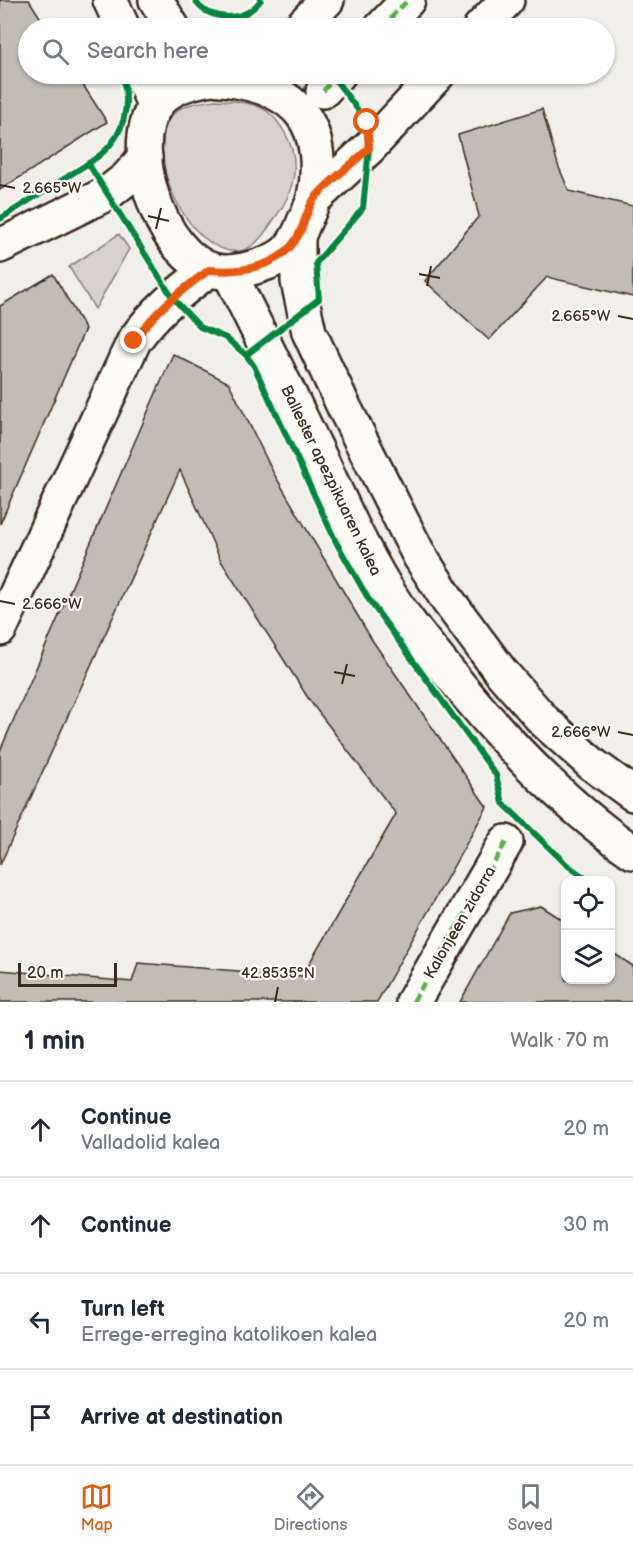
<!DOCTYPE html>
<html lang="en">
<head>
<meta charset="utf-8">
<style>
	:root { --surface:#fff; --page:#f2f2f3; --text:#1f2937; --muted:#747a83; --line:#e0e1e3; --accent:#ea580c }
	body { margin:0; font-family:"Balsamiq Sans",sans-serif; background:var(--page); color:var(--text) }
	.controls { position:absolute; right:18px; bottom:18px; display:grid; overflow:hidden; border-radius:12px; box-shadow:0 2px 4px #0004 }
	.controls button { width:54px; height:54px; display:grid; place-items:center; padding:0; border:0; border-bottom:2px solid var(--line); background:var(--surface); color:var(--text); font:30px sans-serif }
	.scale { position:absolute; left:18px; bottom:15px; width:99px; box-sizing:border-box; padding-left:6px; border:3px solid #3b2a1e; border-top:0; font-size:16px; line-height:21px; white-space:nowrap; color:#3b2a1e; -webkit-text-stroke:4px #fdfcf7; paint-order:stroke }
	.stop { position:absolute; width:18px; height:18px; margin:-14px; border:4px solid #ea580c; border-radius:50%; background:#fff }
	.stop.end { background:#ea580c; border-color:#fff; box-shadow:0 2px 6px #0008 }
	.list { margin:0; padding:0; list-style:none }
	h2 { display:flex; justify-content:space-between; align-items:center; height:78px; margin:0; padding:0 24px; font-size:26px }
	h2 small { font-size:20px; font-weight:400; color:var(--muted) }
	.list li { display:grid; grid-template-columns:39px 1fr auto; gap:18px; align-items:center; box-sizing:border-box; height:96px; padding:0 24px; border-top:2px solid var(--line) }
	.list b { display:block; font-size:22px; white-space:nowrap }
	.list p { margin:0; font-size:20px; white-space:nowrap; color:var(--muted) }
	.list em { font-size:20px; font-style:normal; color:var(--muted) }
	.icon { flex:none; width:33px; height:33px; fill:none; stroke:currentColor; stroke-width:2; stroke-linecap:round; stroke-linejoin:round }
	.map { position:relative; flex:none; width:633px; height:1002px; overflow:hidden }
	.search { position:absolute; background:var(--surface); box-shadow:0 2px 4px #0004; left:18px; right:18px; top:18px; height:66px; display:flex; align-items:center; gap:15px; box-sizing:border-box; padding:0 21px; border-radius:33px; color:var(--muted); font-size:22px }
	.sheet { height:462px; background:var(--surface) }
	nav { display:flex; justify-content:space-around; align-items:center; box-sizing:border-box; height:84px; border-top:2px solid var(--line); background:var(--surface); font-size:16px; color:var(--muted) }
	nav a { display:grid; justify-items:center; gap:3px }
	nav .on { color:var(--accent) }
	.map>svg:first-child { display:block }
	.green { fill:#d7d2cc; stroke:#897e75; stroke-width:1.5 }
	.building { fill:#c1bcb4; stroke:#3b2a1e; stroke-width:1.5 }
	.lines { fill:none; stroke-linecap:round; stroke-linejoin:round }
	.minor-casing { stroke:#3b2a1e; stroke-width:38 }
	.major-casing { stroke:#3b2a1e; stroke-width:38 }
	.minor { stroke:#fdfcf7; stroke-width:33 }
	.major { stroke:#fdfcf7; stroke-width:33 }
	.quiet { stroke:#57b245; stroke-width:4.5; stroke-dasharray:9 4.5; stroke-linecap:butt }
	.cycleway-casing { stroke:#fdfcf7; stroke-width:10 }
	.cycleway { stroke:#00873e; stroke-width:6 }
	.route { stroke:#ea580c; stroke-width:8 }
	.ticks { fill:none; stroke:#3b2a1e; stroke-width:2 }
	.labels { text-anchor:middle; stroke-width:4.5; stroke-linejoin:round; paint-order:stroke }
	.street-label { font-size:16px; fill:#3b2a1e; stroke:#fdfcf7 }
	.ticks-label { font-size:15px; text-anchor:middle; fill:#3b2a1e; stroke:#fdfcf7; stroke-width:4.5; stroke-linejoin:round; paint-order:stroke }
</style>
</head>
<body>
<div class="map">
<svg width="633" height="1002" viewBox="0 0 633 1002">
	<rect width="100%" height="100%" fill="#f1efea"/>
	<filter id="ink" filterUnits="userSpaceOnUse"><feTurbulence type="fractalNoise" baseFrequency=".0167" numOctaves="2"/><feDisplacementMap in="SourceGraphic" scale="12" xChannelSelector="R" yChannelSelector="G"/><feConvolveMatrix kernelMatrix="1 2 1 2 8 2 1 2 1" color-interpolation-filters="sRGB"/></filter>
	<g filter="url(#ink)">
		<g class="green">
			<path d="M216 100C233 101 253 101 268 112 275 117 281 126 285 133 302 162 294 193 275 218 266 230 257 248 240 251 189 258 135 144 177 111 187 103 203 102 216 100Z"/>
			<path d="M119 234 129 249 95 309 69 267Z"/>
		</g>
		<g class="building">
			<path d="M0 0H29L47 28H28V74H76L107 122 0 190Z"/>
			<path d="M542 109 558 165 569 191 633 206V297L547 277 489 340 425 281 479 216 458 135Z"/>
			<path d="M53 274 85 329 0 524V306Z"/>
			<path d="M173 354 229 383 274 474 372 640 487 807 377 1002H0V970L132 982 138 963 302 976 396 814 310 701 221 561 180 470 0 865V751Z"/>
			<path d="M541 906 566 922V980H610V951L633 966V1002H460L510 913Z"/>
		</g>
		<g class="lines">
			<defs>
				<g id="minor">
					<path d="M110 0 123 28"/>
					<path d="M156 0 173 28"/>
					<path d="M381 28 408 0"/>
					<path d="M141 74 155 107"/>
					<path d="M323 91 339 74"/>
					<path d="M413 1002 506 842"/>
				</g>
				<g id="major">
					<path d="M300 28 327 0"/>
					<path d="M480 28 507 0"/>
					<path d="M211 78C242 80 280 87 301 113 319 135 320 171 314 197 312 205 308 214 304 222 300 233 294 245 285 253 271 264 248 270 230 272 167 277 123 153 155 106 168 87 190 82 211 78Z"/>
					<path d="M314 199 369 148 438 74"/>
					<path d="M298 237V281L309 332 344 407 419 555 449 602 501 672 544 721 592 764 633 794"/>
					<path d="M0 246 108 193 127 178 145 157"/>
					<path d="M229 272C259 332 288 391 317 451 338 496 358 542 384 585 401 615 424 642 446 669 500 737 561 803 633 852"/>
					<path d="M0 629 134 341C155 311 180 291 209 270"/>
				</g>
			</defs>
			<use href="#minor" class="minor-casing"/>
			<use href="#major" class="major-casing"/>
			<use href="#minor" class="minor"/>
			<use href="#major" class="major"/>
			<g class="quiet">
				<path d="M381 28 408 0"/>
				<path d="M323 91 337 76"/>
				<path d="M413 1002 506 842"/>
			</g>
			<defs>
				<g id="cycleway">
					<path d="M195 0C203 16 230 21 246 13 252 10 257 5 261 0"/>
					<path d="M88 163 172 297 200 327 226 338 246 355 254 366 336 542 369 600 496 775 503 803 567 865 588 880"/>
					<path d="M0 219C22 205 44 191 67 177 82 167 100 158 111 144 127 125 130 96 121 74"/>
					<path d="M246 355 319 299 316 263 363 208 369 148 367 122 331 74"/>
				</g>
			</defs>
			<use href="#cycleway" class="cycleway-casing"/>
			<use href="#cycleway" class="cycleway"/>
		</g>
	</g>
	<g class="lines" filter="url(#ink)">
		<path class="route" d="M134 341C155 311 180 291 209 270 241 273 282 267 298 236 305 224 307 208 315 198 330 180 353 164 369 148L367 122"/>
	</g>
	<path class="ticks" d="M0 185 15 188M148 216 169 221M156 229 161 208M419 274 440 278M427 286 431 266M618 316 633 319M0 601 15 604M334 672 355 676M342 684 347 664M618 732 633 735M275 1002 278 987"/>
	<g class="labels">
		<g class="street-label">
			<text transform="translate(332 480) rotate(64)" y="6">Ballester apezpikuaren kalea</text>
			<text transform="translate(459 922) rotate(-60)" y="6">Kalonjeen zidorra</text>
		</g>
	</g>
	<g class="ticks-label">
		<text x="52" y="193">2.665°W</text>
		<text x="581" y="321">2.665°W</text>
		<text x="52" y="609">2.666°W</text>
		<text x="581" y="737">2.666°W</text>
		<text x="278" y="978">42.8535°N</text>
	</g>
</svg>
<div class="controls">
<button><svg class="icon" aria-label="locate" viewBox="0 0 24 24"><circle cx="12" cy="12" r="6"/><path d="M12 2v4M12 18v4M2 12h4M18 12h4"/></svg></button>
<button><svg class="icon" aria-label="layers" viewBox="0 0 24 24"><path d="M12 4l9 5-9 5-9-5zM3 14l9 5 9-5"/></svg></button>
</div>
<div class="scale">20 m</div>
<div class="stop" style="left:367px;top:122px"></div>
<div class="stop end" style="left:134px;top:341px"></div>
<div class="search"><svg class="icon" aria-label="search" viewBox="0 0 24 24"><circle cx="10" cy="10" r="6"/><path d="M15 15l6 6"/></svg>Search here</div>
</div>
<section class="sheet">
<h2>1 min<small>Walk · 70 m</small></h2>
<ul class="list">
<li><svg class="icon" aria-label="ahead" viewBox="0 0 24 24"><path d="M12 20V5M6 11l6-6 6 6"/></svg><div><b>Continue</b><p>Valladolid kalea</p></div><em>20 m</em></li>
<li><svg class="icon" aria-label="ahead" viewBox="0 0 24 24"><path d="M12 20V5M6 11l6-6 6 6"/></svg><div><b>Continue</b></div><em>30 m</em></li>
<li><svg class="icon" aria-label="left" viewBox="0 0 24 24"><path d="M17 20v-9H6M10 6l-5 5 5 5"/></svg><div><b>Turn left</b><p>Errege-erregina katolikoen kalea</p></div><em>20 m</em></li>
<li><svg class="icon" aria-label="arrive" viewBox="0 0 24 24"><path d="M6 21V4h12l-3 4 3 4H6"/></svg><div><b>Arrive at destination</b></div></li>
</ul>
</section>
<nav>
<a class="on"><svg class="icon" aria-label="map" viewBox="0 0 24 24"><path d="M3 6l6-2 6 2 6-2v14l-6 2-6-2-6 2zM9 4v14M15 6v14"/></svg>Map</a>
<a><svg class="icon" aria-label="directions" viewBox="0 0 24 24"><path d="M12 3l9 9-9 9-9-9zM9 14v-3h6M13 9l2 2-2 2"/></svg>Directions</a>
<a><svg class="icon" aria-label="saved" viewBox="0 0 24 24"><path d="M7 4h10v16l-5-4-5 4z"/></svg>Saved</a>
</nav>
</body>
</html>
